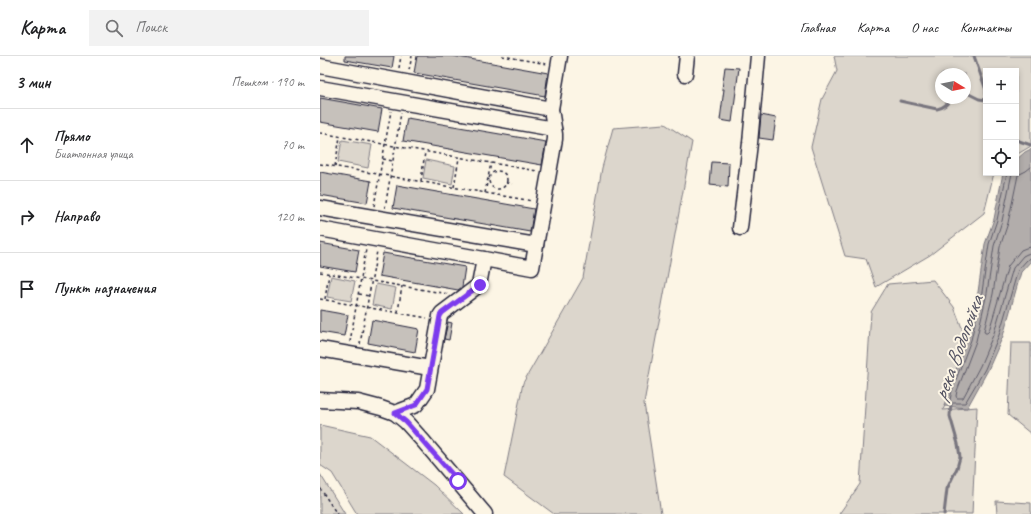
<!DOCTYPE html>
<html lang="ru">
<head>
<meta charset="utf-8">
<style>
	:root { --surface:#fff; --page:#f2f2f2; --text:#202124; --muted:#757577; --line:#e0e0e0 }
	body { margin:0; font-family:Caveat,sans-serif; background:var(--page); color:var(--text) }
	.controls { position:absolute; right:12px; top:12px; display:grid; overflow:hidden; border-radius:0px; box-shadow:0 2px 6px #0003 }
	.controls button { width:36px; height:36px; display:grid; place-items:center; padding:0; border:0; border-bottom:1px solid var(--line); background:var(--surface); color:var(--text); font:20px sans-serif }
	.compass { position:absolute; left:615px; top:12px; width:36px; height:36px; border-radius:50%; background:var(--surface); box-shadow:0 2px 6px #0003; rotate:100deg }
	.stop { position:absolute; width:12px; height:12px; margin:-9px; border:3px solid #7c3aed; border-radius:50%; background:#fff }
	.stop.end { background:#7c3aed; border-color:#fff; box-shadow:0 1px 4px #0008 }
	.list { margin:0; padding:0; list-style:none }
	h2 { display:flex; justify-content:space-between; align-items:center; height:52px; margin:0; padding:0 16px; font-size:17px }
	h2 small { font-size:13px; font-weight:400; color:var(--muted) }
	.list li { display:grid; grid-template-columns:26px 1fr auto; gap:12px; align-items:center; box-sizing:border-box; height:72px; padding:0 16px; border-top:1px solid var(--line) }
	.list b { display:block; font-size:15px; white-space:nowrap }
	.list p { margin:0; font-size:13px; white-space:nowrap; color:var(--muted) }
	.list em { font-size:13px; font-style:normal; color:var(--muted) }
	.icon { flex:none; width:22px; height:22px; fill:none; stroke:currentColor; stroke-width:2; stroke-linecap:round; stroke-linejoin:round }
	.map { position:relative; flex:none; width:711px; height:458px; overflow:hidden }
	header { display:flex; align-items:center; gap:24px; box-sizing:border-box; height:56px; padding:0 20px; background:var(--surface); border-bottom:1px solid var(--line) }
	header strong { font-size:19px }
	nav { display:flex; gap:22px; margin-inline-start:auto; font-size:14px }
	.search { width:280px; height:36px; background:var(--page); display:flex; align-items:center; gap:10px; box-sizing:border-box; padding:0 14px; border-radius:0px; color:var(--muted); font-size:15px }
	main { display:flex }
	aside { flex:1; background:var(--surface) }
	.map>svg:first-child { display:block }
	.green { fill:#dcd6cc; stroke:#7f7c84; fill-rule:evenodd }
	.water { fill:#b2adab; stroke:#78757e }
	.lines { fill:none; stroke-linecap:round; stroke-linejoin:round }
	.shore { stroke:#5c5a68; stroke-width:1 }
	.stream { stroke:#78757e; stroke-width:3 }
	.building { fill:#c6c1bb; stroke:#22223b }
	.minor-casing { stroke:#22223b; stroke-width:17 }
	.path { stroke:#22223b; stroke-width:1.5; stroke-dasharray:3 3; stroke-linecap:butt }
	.minor { stroke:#fcf5e5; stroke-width:14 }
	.route { stroke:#7c3aed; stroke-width:5 }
	.labels { text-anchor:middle; stroke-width:4; stroke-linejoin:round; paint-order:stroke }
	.water-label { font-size:21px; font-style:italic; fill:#545362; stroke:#fcf5e5 }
</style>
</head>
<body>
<header>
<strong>Карта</strong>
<div class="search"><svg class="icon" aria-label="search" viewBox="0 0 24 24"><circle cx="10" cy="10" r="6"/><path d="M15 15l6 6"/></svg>Поиск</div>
<nav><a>Главная</a><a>Карта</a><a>О нас</a><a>Контакты</a></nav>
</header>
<main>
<aside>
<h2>3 мин<small>Пешком · 190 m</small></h2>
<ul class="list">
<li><svg class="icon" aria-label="ahead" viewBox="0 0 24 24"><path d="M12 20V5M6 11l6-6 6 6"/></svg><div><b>Прямо</b><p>Биатлонная улица</p></div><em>70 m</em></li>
<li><svg class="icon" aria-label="right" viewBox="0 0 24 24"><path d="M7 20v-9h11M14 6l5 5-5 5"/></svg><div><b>Направо</b></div><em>120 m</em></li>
<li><svg class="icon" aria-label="arrive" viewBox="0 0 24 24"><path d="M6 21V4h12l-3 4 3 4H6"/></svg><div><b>Пункт назначения</b></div></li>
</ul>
</aside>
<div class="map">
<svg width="711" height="458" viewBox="0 0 711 458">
	<rect width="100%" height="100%" fill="#fcf5e5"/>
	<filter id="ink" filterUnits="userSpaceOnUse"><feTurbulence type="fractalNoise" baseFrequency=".025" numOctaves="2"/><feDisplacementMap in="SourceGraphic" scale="8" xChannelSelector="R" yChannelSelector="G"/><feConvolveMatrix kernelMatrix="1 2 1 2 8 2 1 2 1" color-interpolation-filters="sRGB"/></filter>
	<g filter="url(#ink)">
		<g class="green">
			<path d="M514 0H711V90L696 99V15H666V117H674L664 157 610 199 556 231 546 203 525 200 491 91 502 43 517 15ZM621 18H645V42H621Z"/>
			<path d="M345 68 372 86 324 347 341 458H234L184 421 203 327 263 222 282 112 293 72Z"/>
			<path d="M22 84 52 89 48 112 18 106Z"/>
			<path d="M106 104 135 110 132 128 103 122Z"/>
			<path d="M11 220 35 225 31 245 7 241Z"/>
			<path d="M613 224 634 251 647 285 640 314 623 354 657 351 652 458H519L540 428 551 256 568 228Z"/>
			<path d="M56 228 76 232 72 253 52 249Z"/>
			<path d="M691 287H711V378L688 359Z"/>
			<path d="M0 369 50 380 114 429 144 458H37L12 417 0 409Z"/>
			<path d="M0 418 25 458H0Z"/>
			<path d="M676 445 711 447V458H677Z"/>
		</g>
		<path class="water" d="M711 93V205L701 216 683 280 668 314 647 352 624 350 629 333 647 283 658 236 665 188 674 163 683 117H696V104L705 96Z"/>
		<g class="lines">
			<g class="shore">
				<path d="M711 111 706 115 698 119 688 167 680 191 673 238 664 275 665 277H667L669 275 688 210 701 194 706 192 711 191"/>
				<path d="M687 117 677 164 669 188 662 236 651 284 632 334 630 344 631 347H645L665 313 679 279 698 214 707 204 711 202"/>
				<path d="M692 117 682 165 674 190 667 237 656 285 637 335 636 340 637 342H643L660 310 674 277 693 212 703 200 707 198 711 197"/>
			</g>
			<g class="stream">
				<path d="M654 0 666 34V38"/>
				<path d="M645 36 659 43 666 44"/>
				<path d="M580 45 589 47 617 53C624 52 628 47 632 42"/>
				<path d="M696 84 711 89"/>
				<path d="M624 458 627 433 637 412 640 401 638 388 630 360 631 348"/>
			</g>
		</g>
		<g class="building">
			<path d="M25 0H74L72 12 25 4Z"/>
			<path d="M97 0H133L228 17 225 40 94 17Z"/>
			<path d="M405 11 419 12 412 66 400 64 404 33H402Z"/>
			<path d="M0 42 62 53 58 76 0 66Z"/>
			<path d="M441 59 456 62 453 84 439 82Z"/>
			<path d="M87 62 226 86 222 109 83 85Z"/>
			<path d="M392 106 409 107 408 131 390 129Z"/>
			<path d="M0 116 51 125 47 147 0 139Z"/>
			<path d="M77 129 214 153 210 176 73 152Z"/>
			<path d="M0 187 39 194 35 216 0 210Z"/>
			<path d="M63 197 145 211 142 231 138 234 59 220Z"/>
			<path d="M0 254 28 259 24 280 0 276Z"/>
			<path d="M52 264 99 273 95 296 48 287Z"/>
			<path d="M128 266 132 267 129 284 124 283Z"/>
		</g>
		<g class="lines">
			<defs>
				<g id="minor">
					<path d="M0 10 231 53"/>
					<path d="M365 18 367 0"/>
					<path d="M0 32 234 73"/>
					<path d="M0 152 216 189"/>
					<path d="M420 172 430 87 438 0"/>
					<path d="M0 173 164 203 159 229 122 257 120 260 107 333 96 349 75 357"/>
					<path d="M164 203 212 212 235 83V78L231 53 240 0"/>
					<path d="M0 293 110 312"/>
					<path d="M0 344 38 346 61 352 75 357 86 366 104 386 165 458"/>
				</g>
			</defs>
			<use href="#minor" class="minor-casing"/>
			<g class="path">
				<path d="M182 0 227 8"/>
				<path d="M79 12 81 0"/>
				<path d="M89 14 92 0"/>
				<path d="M0 77 217 115"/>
				<path d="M63 103 73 105"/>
				<path d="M0 108 212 145"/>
				<path d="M15 110 20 81"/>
				<circle cx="178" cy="124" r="9"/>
				<path d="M101 125 105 96"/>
				<path d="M186 127 192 128"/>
				<path d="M134 131 139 102"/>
				<path d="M165 137 171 107"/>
				<path d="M54 150 71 55"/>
				<path d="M65 152 81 57"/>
				<path d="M0 216 128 238"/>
				<path d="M39 238 49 240"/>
				<path d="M0 243 107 262"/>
				<path d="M5 243 9 218"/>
				<path d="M78 256 82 230"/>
				<path d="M30 286 46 193"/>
				<path d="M40 288 57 195"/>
				<path d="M0 432 17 458"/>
			</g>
			<use href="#minor" class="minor"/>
		</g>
	</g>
	<g class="lines" filter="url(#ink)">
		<path class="route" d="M138 425 86 366 75 357 96 349 107 333 120 260 122 257 160 229"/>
	</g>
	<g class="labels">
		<g class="water-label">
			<text transform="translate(638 292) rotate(-70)" y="7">река Водопойка</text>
		</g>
	</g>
</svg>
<div class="controls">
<button>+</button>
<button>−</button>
<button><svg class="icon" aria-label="locate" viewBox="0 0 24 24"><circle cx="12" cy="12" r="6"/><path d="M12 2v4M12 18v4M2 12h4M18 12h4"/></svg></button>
</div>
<svg class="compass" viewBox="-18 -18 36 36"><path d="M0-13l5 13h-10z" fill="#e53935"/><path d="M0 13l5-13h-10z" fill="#757577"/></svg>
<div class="stop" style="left:138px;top:425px"></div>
<div class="stop end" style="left:160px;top:229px"></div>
</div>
</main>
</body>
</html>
